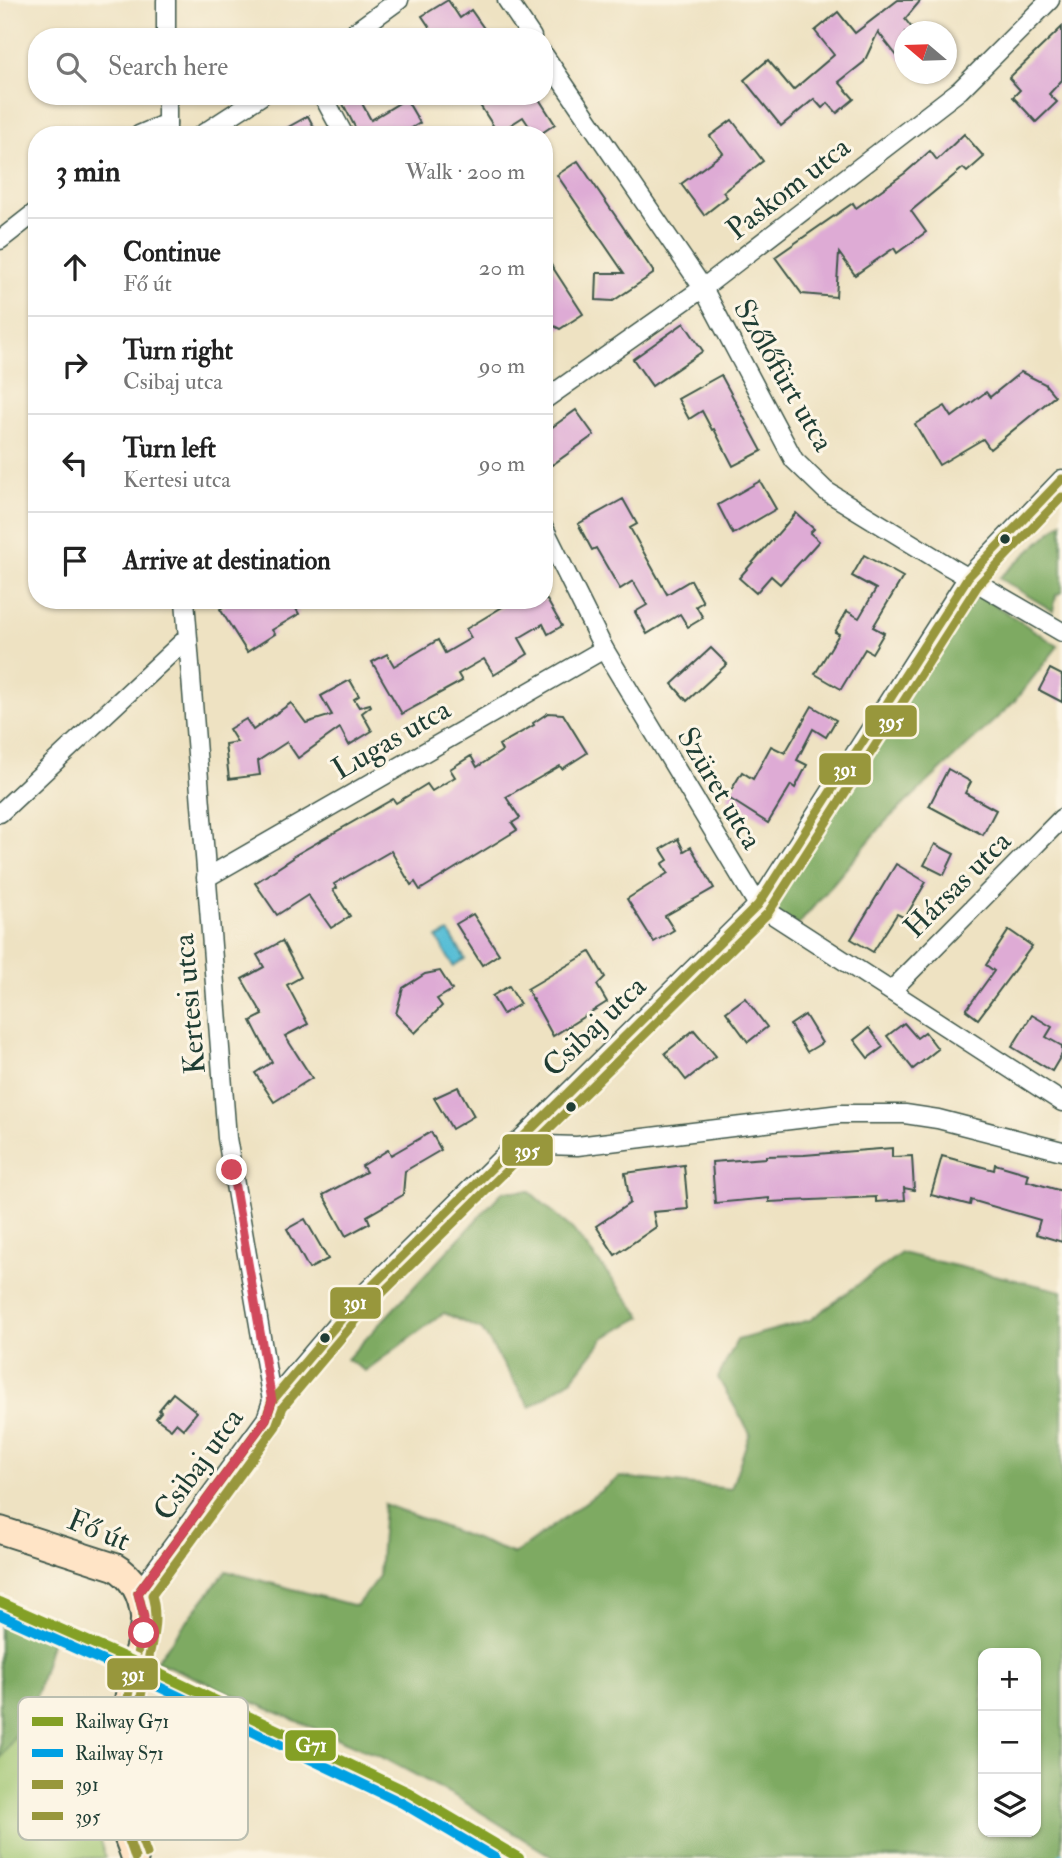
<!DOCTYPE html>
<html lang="en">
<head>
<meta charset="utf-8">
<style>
	:root { --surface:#fff; --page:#f2f2f2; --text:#222; --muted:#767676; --line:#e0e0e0 }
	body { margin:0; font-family:"IM FELL Double Pica",serif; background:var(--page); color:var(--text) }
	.controls { position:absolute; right:21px; bottom:21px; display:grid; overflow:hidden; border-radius:14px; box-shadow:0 2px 5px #0004 }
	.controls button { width:63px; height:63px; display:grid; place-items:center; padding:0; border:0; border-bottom:2px solid var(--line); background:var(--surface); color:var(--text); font:35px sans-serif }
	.compass { position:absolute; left:894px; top:21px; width:63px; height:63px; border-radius:50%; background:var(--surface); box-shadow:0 2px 5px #0004; rotate:289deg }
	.stop { position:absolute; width:21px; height:21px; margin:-16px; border:5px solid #d1495b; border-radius:50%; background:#fff }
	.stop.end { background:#d1495b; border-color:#fff; box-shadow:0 2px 7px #0008 }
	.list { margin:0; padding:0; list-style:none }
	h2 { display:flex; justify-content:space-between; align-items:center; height:91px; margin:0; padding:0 28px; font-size:30px }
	h2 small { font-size:23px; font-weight:400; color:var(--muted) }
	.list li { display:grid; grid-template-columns:46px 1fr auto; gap:21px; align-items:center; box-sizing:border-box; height:98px; padding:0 28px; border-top:2px solid var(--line) }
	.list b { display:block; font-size:26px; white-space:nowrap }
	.list p { margin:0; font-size:23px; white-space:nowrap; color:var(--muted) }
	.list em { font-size:23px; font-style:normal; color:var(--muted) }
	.icon { flex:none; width:38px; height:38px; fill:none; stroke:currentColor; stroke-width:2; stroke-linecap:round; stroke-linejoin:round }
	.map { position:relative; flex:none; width:1062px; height:1858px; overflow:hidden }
	.search { position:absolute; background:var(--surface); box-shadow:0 2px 5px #0004; left:28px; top:28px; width:525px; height:77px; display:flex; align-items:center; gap:18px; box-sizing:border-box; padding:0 24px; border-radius:28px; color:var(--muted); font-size:26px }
	.panel { position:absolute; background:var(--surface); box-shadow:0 2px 5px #0004; left:28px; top:126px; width:525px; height:483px; border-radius:28px }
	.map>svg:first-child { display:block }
	.green { fill:#9ec470; stroke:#5e8052; stroke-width:2 }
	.forest { fill:#7eaa62; stroke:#4e744b; stroke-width:2; fill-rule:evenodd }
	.water { fill:#58bed6; stroke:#3c7e85; stroke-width:2 }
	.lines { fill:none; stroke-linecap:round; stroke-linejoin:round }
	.stream { stroke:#58bed6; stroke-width:5 }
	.building { fill:#deabd5 }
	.street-casing { stroke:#3e5649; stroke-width:21 }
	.secondary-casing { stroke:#3e5649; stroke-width:30 }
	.street { stroke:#fff; stroke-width:18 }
	.secondary { stroke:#ffe4c6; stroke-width:26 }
	.bus-1-casing { stroke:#fcf5e5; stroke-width:14 }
	.bus-2-casing { stroke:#fcf5e5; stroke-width:14 }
	.bus-1 { stroke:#98973c; stroke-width:9 }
	.bus-2 { stroke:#98973c; stroke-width:9 }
	.rail-1-casing { stroke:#fcf5e5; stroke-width:16 }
	.rail-2-casing { stroke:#fcf5e5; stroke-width:16 }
	.rail-1 { stroke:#84a025; stroke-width:10 }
	.rail-2 { stroke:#00a0e3; stroke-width:10 }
	.route { stroke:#d1495b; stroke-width:9 }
	.bus-dot { fill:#1f3d34; stroke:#fcf5e5; stroke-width:2.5 }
	.labels { text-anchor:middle; stroke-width:6; stroke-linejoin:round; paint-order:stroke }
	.street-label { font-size:30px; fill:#1f3d34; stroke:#fcf5e5 }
	.key { fill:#fcf5e5; stroke:#babeb0; stroke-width:2 }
	.key-label { font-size:19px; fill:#1f3d34 }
	.line-badge { stroke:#fcf5e5; stroke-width:2.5 }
	.badge-label { font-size:19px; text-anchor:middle; font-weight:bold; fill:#fff }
</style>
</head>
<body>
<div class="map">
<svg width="1062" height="1858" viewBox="0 0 1062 1858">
	<rect width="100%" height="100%" fill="#fcf5e5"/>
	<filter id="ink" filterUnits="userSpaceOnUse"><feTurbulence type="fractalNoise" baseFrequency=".0143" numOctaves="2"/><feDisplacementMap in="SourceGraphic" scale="14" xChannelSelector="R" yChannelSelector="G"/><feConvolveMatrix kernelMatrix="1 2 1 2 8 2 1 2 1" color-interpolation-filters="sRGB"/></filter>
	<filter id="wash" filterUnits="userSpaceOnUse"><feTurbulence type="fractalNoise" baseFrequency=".00686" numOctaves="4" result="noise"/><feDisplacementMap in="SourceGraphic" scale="28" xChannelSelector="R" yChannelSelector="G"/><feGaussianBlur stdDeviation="1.57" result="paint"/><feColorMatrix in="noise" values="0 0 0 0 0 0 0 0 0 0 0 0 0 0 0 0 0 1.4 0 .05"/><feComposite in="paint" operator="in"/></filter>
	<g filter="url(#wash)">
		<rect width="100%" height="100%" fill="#eee2c2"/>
		<path class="green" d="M44 1705 51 1706 106 1858H0V1759L33 1707Z"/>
		<g class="forest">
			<path d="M1062 522V592L1056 595 1053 611 999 578Z"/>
			<path d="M978 594 1058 646 1013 703 886 821 798 925 779 916 771 902 893 710Z"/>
			<path d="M503 1191H529L573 1230 642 1317 605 1337 572 1379 530 1407 482 1330 444 1313 365 1371 347 1359Z"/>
			<path d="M901 1253 1062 1291V1858H554L453 1795 388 1760 156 1661 226 1571 356 1606 379 1576 384 1504 514 1554 620 1477 731 1489 750 1433 718 1378 737 1340 810 1320ZM1036 1653V1832H983V1653Z"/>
			<path d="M0 1616 52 1639 33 1707 0 1759Z"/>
		</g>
		<path class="water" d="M449 932 465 959 453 966 437 938Z"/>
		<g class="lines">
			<path class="stream" d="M1060 1858 1062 1855"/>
		</g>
		<g id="blocks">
			<g class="building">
				<path d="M448 0 460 18 471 10 490 37H436L422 16Z"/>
				<path d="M898 0H921L905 19 915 32H905V66L878 32 864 62 839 82 854 99 837 113 828 103 822 108 814 99 781 126 744 80 768 60 793 90 834 55 815 31 838 12 855 33Z"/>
				<path d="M1062 27V80L1049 94 1057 102 1036 122 1013 97 1020 90 1009 78Z"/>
				<path d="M353 96H358L371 120 406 99 420 123 400 135H355L356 129 342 102Z"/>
				<path d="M474 96H537L555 124 539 135H535L523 117 498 133Z"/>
				<path d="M308 116 318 135H274Z"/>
				<path d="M732 120 763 161 723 192 727 197 704 215 681 184 723 153 710 136Z"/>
				<path d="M964 134 984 157 967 172 963 168 911 211 926 232 897 253 894 248 855 275 839 253 836 297 802 294 775 257 853 203 856 208 905 173 930 151 937 160Z"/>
				<path d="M578 161 653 271V274L613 301 596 300 597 273H624L557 175Z"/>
				<path d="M544 254 583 314 560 329 544 321Z"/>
				<path d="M684 323 703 351 652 386 633 359Z"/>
				<path d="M1021 372 1045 384 1055 396 990 449 983 439 939 465 915 424 945 406 952 417 986 392 990 397Z"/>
				<path d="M721 375 762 451 733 466 714 429 712 430 702 411 689 419 678 399Z"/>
				<path d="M576 410 594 435 552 465 544 454V433Z"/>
				<path d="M760 481 776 509 733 534 718 505Z"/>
				<path d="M623 499 637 524 630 528 667 594 691 580 703 602 696 606 703 618 688 627 680 614 647 634 635 612 647 605 633 581 620 589 596 548 592 550 578 524Z"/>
				<path d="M796 513 814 529 810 533 819 541 780 584 771 576 756 593 739 578Z"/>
				<path d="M864 555 903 577 873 627 884 633 872 653 865 649 841 689 815 674 839 634 835 632 847 611 859 618 876 589 852 576Z"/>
				<path d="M233 600H291L299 614 272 630 275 634 247 652 220 609Z"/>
				<path d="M514 600H547L562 626 548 634 543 624 519 638 528 654 494 675 484 659 458 674 462 681 402 714 372 662 387 654 394 666 438 640 445 653 471 638 466 629Z"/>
				<path d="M711 648 727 664 687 701 672 684Z"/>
				<path d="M1050 669 1062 675V702L1039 690Z"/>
				<path d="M350 680 359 696 354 699 359 707 370 704 371 706 362 713 372 731 349 745 340 728 298 758 287 742 258 761 260 775 229 779 225 744 237 742 229 729 246 719 253 730 291 703 306 723 332 715 321 696Z"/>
				<path d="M812 706 836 720 826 737 813 729 797 760 807 765 795 788 791 785 768 823 727 797 742 772 753 779 771 746 785 753Z"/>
				<path d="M548 713 563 714 587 753 562 769 560 766 506 797 520 818 512 823 517 830 420 890 415 882 411 885 391 851 334 884 337 888 333 890 350 916 331 928 308 895 277 915 255 883 293 858 292 857 393 799 396 803 427 784 432 791 455 777 450 769 471 756 477 767 502 751 499 745 534 725 533 723Z"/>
				<path d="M948 769 971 782 965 793 996 810 983 835 929 806Z"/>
				<path d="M678 839 684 851 691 847 714 888 665 916 674 930 654 942 627 899 668 873 662 864 668 860 661 849Z"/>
				<path d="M935 844 954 854 944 875 924 865Z"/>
				<path d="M896 864 926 882 905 918 897 914 873 952 851 939Z"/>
				<path d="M473 914 499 954 482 965 456 924Z"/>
				<path d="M1009 930 1032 946 978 1019 966 1010 994 971 986 965Z"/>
				<path d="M282 941 301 977 287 985 308 1024 285 1036 312 1078 274 1102 255 1073 272 1062 251 1021 263 1015 242 979 264 967 257 955Z"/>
				<path d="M590 952 605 977 597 985 607 1002 553 1036 527 989Z"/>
				<path d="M440 971 452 990 437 999 442 1006 415 1033 396 1014 403 988 425 974Z"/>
				<path d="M509 986 520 1004 503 1014 492 996Z"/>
				<path d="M745 998 767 1027 748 1042 726 1012Z"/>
				<path d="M805 1015 822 1043 807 1052 790 1025Z"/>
				<path d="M1032 1015 1052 1027 1046 1037 1062 1046V1054L1052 1071 1012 1047Z"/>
				<path d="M904 1023 917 1038 925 1032 938 1049 913 1069 887 1036Z"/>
				<path d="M869 1028 883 1047 868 1058 854 1040Z"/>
				<path d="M694 1030 716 1056 686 1080 665 1053Z"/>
				<path d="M458 1087 474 1116 452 1129 434 1098Z"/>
				<path d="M431 1132 441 1150 405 1171 403 1195 367 1216 370 1223 346 1236 323 1195 366 1172 362 1166 388 1150 391 1155Z"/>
				<path d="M892 1148V1157L912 1156 914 1190 904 1188 905 1200 876 1202V1197L769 1202V1198L715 1203 712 1162 766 1158V1156L804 1155Z"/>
				<path d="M942 1156 994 1170 995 1164 1029 1174 1027 1181 1062 1191V1242L1036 1234 1040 1220 971 1200 970 1205 931 1195Z"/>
				<path d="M684 1165 688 1209 653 1212 656 1227 615 1255 596 1226 630 1203 625 1173Z"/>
				<path d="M305 1219 328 1259 309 1269 287 1229Z"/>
				<path d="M173 1393 197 1412 183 1429 176 1423 171 1429 156 1418 161 1412 159 1410Z"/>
			</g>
		</g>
	</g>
	<g filter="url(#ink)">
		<use href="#blocks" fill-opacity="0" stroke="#3e5649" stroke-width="2"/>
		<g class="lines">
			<defs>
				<g id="street">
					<path d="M166 0V37"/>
					<path d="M507 0 532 37"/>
					<path d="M348 37 399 0"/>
					<path d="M544 55 703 288 794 460 826 491 950 567 1062 632"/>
					<path d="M167 96V135"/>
					<path d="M323 96 344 135"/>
					<path d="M139 135 167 123"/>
					<path d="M201 135 261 96"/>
					<path d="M0 240 37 211"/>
					<path d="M544 400 703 288 960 90 1050 0"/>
					<path d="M544 528 604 649 758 905 1062 1102"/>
					<path d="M185 600 227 1138 272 1401"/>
					<path d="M0 813 187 638"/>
					<path d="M206 878 604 649"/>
					<path d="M892 990 1062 818"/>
					<path d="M513 1144 577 1146 840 1114H905L938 1119 1062 1151"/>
					<path d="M138 1593 266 1419 272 1401 354 1304 758 905 968 577 1062 479"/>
				</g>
				<path id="secondary" d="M0 1530 115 1567C134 1578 142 1595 144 1616 145 1633 138 1647 135 1663 127 1704 116 1761 118 1802 119 1820 130 1841 135 1858"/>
			</defs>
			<use href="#street" class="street-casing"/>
			<use href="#secondary" class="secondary-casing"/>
			<use href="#street" class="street"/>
			<use href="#secondary" class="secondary"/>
			<defs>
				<g id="bus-1">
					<path d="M138 1593 266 1419 272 1401 354 1304 758 905 968 577 1062 479"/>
					<path d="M135 1858C130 1841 121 1824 119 1806 111 1755 132 1681 142 1630L143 1613 138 1593"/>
				</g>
				<path id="bus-2" d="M147 1854C141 1837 133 1821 131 1803 126 1761 138 1716 145 1675 150 1648 160 1623 152 1595L276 1426 283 1407 363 1312 768 913 978 585 1062 497"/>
			</defs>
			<use href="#bus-1" class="bus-1-casing"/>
			<use href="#bus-2" class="bus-2-casing"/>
			<use href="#bus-1" class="bus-1"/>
			<use href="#bus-2" class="bus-2"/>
			<defs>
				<path id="rail-1" d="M0 1602 135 1662 408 1792 519 1858"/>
				<path id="rail-2" d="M0 1615 130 1673 402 1803 495 1858"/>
			</defs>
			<use href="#rail-1" class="rail-1-casing"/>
			<use href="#rail-2" class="rail-2-casing"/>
			<use href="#rail-1" class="rail-1"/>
			<use href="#rail-2" class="rail-2"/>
		</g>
	</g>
	<g class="lines" filter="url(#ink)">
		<path class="route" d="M144 1633V1617L138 1593 266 1419 272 1401 232 1170"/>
	</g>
	<g class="bus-dot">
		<circle cx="1005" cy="539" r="6"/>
		<circle cx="571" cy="1107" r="6"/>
		<circle cx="325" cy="1338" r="6"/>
	</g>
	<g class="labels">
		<g class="street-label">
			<text transform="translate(788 188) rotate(-38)" y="10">Paskom utca</text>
			<text transform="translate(784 375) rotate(60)" y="10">Szőlőfürt utca</text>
			<text transform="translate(391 739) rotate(-30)" y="10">Lugas utca</text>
			<text transform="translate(720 788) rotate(59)" y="10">Szüret utca</text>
			<text transform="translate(957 884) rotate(-45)" y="10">Hársas utca</text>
			<text transform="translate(189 1004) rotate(-95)" y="10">Kertesi utca</text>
			<text transform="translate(594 1026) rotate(-44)" y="10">Csibaj utca</text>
			<text transform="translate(198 1464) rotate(-54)" y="10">Csibaj utca</text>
			<text transform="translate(99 1530) rotate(22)" y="10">Fő út</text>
		</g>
	</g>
	<rect x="18" y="1697" width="230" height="143" rx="10" class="key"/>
	<rect x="32" y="1717" width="31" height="9" fill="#84a025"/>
	<rect x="32" y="1749" width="31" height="8" fill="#00a0e3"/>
	<rect x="32" y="1780" width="31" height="9" fill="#98973c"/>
	<rect x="32" y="1812" width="31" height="8" fill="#98973c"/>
	<g class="key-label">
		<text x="75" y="1728">Railway G71</text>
		<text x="75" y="1760">Railway S71</text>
		<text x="75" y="1791">391</text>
		<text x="75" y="1823">395</text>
	</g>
	<g class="line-badge">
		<rect x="864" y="704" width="54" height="34" rx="7" fill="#98973c"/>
		<rect x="818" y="752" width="54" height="34" rx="7" fill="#98973c"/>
		<rect x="501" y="1133" width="53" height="34" rx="7" fill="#98973c"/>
		<rect x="329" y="1286" width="53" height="34" rx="7" fill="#98973c"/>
		<rect x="106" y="1657" width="53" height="34" rx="7" fill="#98973c"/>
		<rect x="284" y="1729" width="53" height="33" rx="7" fill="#84a025"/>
	</g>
	<g class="badge-label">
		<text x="891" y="728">395</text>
		<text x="845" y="776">391</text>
		<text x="527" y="1157">395</text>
		<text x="355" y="1309">391</text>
		<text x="133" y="1681">391</text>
		<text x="311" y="1752">G71</text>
	</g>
</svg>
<div class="controls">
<button>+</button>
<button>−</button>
<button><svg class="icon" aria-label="layers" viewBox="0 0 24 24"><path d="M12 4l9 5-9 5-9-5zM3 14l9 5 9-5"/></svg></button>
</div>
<svg class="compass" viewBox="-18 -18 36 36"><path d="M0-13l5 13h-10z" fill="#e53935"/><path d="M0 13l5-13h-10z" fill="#767676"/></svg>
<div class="stop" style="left:144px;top:1633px"></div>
<div class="stop end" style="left:232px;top:1170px"></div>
<div class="search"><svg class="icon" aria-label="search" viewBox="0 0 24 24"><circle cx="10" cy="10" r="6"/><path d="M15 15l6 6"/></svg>Search here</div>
<section class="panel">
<h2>3 min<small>Walk · 200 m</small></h2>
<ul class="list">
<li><svg class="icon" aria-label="ahead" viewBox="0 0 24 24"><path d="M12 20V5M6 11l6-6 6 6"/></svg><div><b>Continue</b><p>Fő út</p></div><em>20 m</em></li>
<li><svg class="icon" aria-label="right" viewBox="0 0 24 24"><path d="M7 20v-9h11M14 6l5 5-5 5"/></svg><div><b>Turn right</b><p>Csibaj utca</p></div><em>90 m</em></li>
<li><svg class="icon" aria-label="left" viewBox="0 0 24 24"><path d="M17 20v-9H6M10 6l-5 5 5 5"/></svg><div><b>Turn left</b><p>Kertesi utca</p></div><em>90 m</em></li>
<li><svg class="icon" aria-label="arrive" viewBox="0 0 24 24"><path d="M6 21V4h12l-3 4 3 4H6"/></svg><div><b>Arrive at destination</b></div></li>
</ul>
</section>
</div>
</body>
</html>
